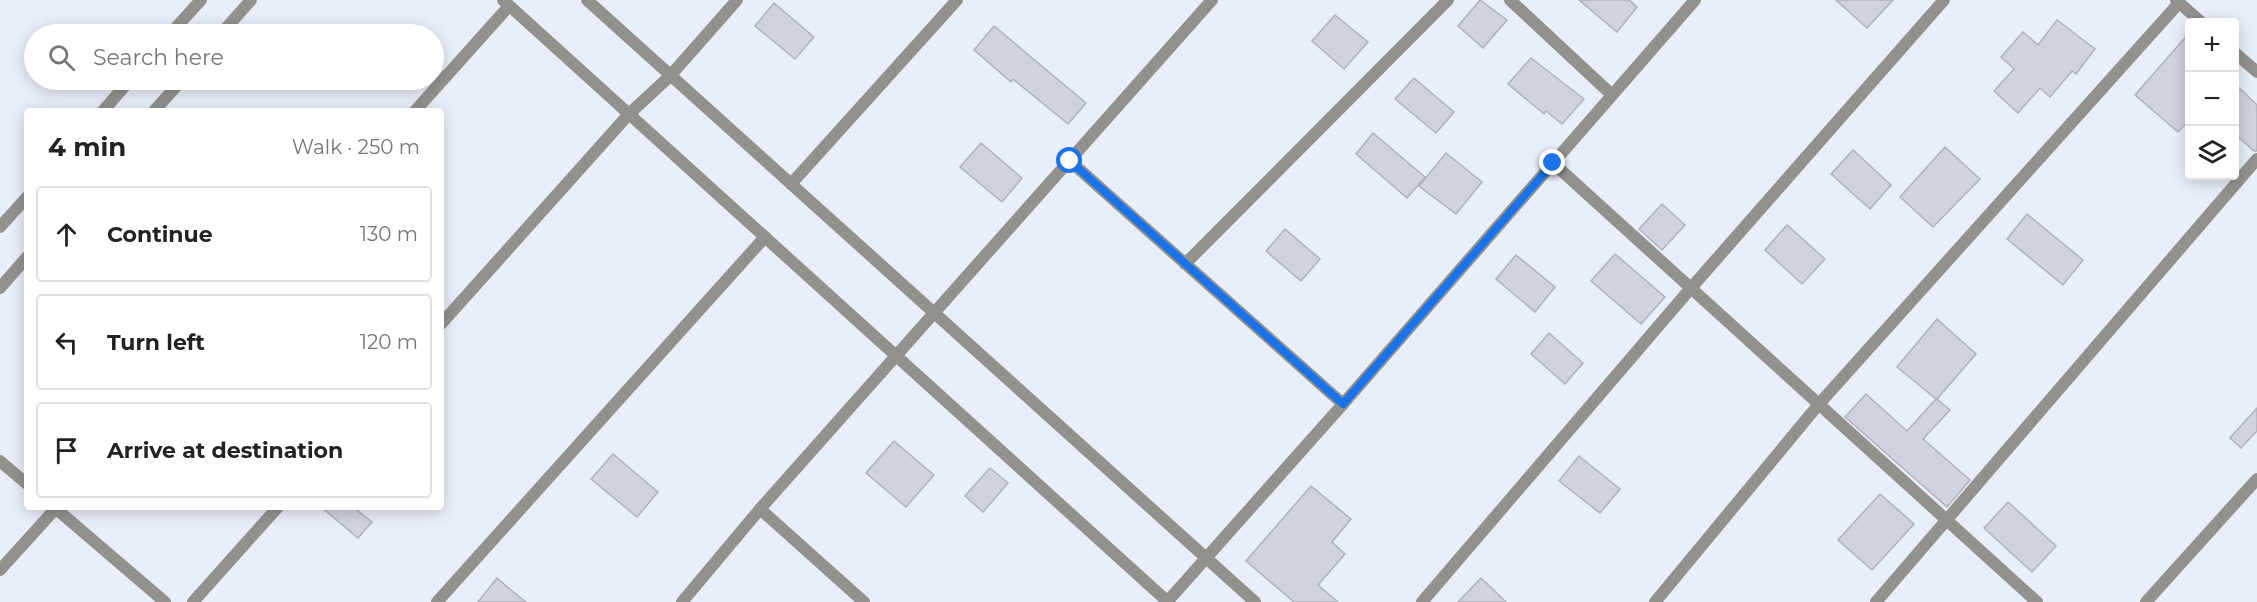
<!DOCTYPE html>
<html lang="en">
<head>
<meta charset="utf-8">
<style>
	:root { --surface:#fff; --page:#f2f2f2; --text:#222; --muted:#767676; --line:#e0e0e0 }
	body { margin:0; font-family:Montserrat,sans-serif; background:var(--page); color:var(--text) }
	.controls { position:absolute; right:18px; top:18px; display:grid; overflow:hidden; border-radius:6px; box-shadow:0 3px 15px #0003 }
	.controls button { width:54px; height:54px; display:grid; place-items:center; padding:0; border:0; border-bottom:2px solid var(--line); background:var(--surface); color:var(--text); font:30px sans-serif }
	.stop { position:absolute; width:18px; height:18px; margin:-14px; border:4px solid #1a73e8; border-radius:50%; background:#fff }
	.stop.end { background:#1a73e8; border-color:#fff; box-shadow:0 2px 6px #0008 }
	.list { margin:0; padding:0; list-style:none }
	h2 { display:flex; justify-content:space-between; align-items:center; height:78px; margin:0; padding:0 24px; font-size:26px }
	h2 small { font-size:20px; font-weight:400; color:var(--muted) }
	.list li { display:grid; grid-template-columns:39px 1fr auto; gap:18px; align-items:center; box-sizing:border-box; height:96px; margin:0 12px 12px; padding:0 12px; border:2px solid var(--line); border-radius:6px }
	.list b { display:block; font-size:22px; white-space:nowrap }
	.list em { font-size:20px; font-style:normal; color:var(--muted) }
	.icon { flex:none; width:33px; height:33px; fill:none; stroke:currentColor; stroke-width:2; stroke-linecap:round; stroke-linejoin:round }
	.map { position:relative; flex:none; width:2257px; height:602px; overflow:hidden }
	.search { position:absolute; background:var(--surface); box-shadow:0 3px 15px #0003; left:24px; top:24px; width:420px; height:66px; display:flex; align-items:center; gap:15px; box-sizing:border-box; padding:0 21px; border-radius:33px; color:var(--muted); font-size:22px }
	.panel { position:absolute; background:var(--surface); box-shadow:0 3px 15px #0003; left:24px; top:108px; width:420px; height:402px; border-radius:6px }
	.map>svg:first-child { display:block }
	.building { fill:#ced3df; stroke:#adb2be; stroke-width:1.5 }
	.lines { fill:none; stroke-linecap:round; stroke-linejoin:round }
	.minor { stroke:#93918c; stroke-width:12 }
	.route { stroke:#1a73e8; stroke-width:8 }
</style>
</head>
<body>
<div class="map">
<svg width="2257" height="602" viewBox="0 0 2257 602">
	<rect width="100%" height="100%" fill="#e8eefa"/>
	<g class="building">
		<path d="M1480 0 1507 20 1483 48 1458 26Z"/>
		<path d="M1579 0H1629L1637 7 1617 32Z"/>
		<path d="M1836 0H1893L1867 28Z"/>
		<path d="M774 3 814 37 795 59 755 26Z"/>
		<path d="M1335 15 1368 42 1344 69 1312 41Z"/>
		<path d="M2057 20 2095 49 2076 74 2072 71 2050 97 2040 88 2018 113 1994 91 2014 69 2001 57 2023 32 2038 45Z"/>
		<path d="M994 26 1086 103 1068 124 1013 79 1011 82 974 50Z"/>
		<path d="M2190 32V119L2178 132 2135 95Z"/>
		<path d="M1531 58 1584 99 1562 124 1546 111 1544 114 1508 84Z"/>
		<path d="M1414 78 1454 112 1436 133 1395 99Z"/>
		<path d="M2235 84 2257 105V151H2254L2235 134Z"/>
		<path d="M1373 133 1425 177 1407 198 1356 154Z"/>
		<path d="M981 143 1022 178 1002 202 960 167Z"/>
		<path d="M1945 147 1980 179 1933 227 1900 197Z"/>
		<path d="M1853 150 1891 185 1870 209 1831 174Z"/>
		<path d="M1446 153 1482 182 1456 214 1419 186Z"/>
		<path d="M1662 204 1685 225 1662 250 1639 229Z"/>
		<path d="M2027 214 2083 260 2063 285 2007 239Z"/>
		<path d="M1787 225 1825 259 1802 284 1765 250Z"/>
		<path d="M1285 229 1320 259 1301 281 1266 251Z"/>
		<path d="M1615 254 1665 297 1641 324 1591 281Z"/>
		<path d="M1516 255 1555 287 1535 312 1496 279Z"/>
		<path d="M1937 319 1976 354 1937 399 1950 410 1923 439 1970 480 1947 507 1845 417 1866 394 1907 431 1936 399 1897 367Z"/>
		<path d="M1549 333 1583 363 1565 384 1531 354Z"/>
		<path d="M2257 408V431L2241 448 2230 438Z"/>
		<path d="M894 441 934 475 906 507 866 473Z"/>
		<path d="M613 454 658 492 637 517 591 479Z"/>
		<path d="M1579 456 1620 489 1600 513 1559 481Z"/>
		<path d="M990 468 1008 483 983 512 965 496Z"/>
		<path d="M1311 486 1351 519 1332 542 1345 554 1318 585 1338 602H1294L1246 561Z"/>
		<path d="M1880 494 1914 524 1872 570 1838 540Z"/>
		<path d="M2008 502 2056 546 2032 572 1984 528Z"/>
		<path d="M321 507H353L372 522 358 538Z"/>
		<path d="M497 578 511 590 526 602H478Z"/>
		<path d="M1481 578 1506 602H1458Z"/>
	</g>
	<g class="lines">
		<g class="minor">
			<path d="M503 0 1168 602"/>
			<path d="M587 0 1255 602"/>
			<path d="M1510 0 1612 95"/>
			<path d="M2176 0 2201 22"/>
			<path d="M170 34 201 0"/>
			<path d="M221 34 251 0"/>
			<path d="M2234 52 2257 72"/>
			<path d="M103 111 130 80"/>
			<path d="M154 111 182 80"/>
			<path d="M415 111 509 6"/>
			<path d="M1070 161 1343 404"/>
			<path d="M1553 163 2037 602"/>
			<path d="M791 184 957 0"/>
			<path d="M0 227 27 197"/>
			<path d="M1185 264 1448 0"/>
			<path d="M0 288 27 257"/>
			<path d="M441 324 629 114 670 76 737 0"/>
			<path d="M0 461 27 484"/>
			<path d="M54 507 165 602"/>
			<path d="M760 509 864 602"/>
			<path d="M0 570 57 507"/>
			<path d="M193 602 278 507"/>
			<path d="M437 602 765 237"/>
			<path d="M682 602 760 509 1212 0"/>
			<path d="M1167 602 1343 404 1695 0"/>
			<path d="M1422 602 1691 288 1944 0"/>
			<path d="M1655 602 1819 404 2179 3"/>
			<path d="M1876 602 2257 159"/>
			<path d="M2146 602 2257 479"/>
		</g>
	</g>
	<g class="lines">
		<path class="route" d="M1070 161 1343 404 1553 163"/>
	</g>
</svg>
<div class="controls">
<button>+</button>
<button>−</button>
<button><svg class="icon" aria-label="layers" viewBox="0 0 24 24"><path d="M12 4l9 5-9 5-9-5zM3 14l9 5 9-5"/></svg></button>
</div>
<div class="stop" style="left:1070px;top:161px"></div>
<div class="stop end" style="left:1553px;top:163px"></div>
<div class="search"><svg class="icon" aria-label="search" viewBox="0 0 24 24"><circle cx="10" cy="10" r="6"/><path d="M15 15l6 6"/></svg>Search here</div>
<section class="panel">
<h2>4 min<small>Walk · 250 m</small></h2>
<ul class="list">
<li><svg class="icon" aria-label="ahead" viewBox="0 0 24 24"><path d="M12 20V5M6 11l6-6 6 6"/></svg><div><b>Continue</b></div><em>130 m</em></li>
<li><svg class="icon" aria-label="left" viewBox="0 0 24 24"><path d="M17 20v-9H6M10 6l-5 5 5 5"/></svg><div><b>Turn left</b></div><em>120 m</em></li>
<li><svg class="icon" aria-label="arrive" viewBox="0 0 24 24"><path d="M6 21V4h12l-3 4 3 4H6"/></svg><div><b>Arrive at destination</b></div></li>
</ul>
</section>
</div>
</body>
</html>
